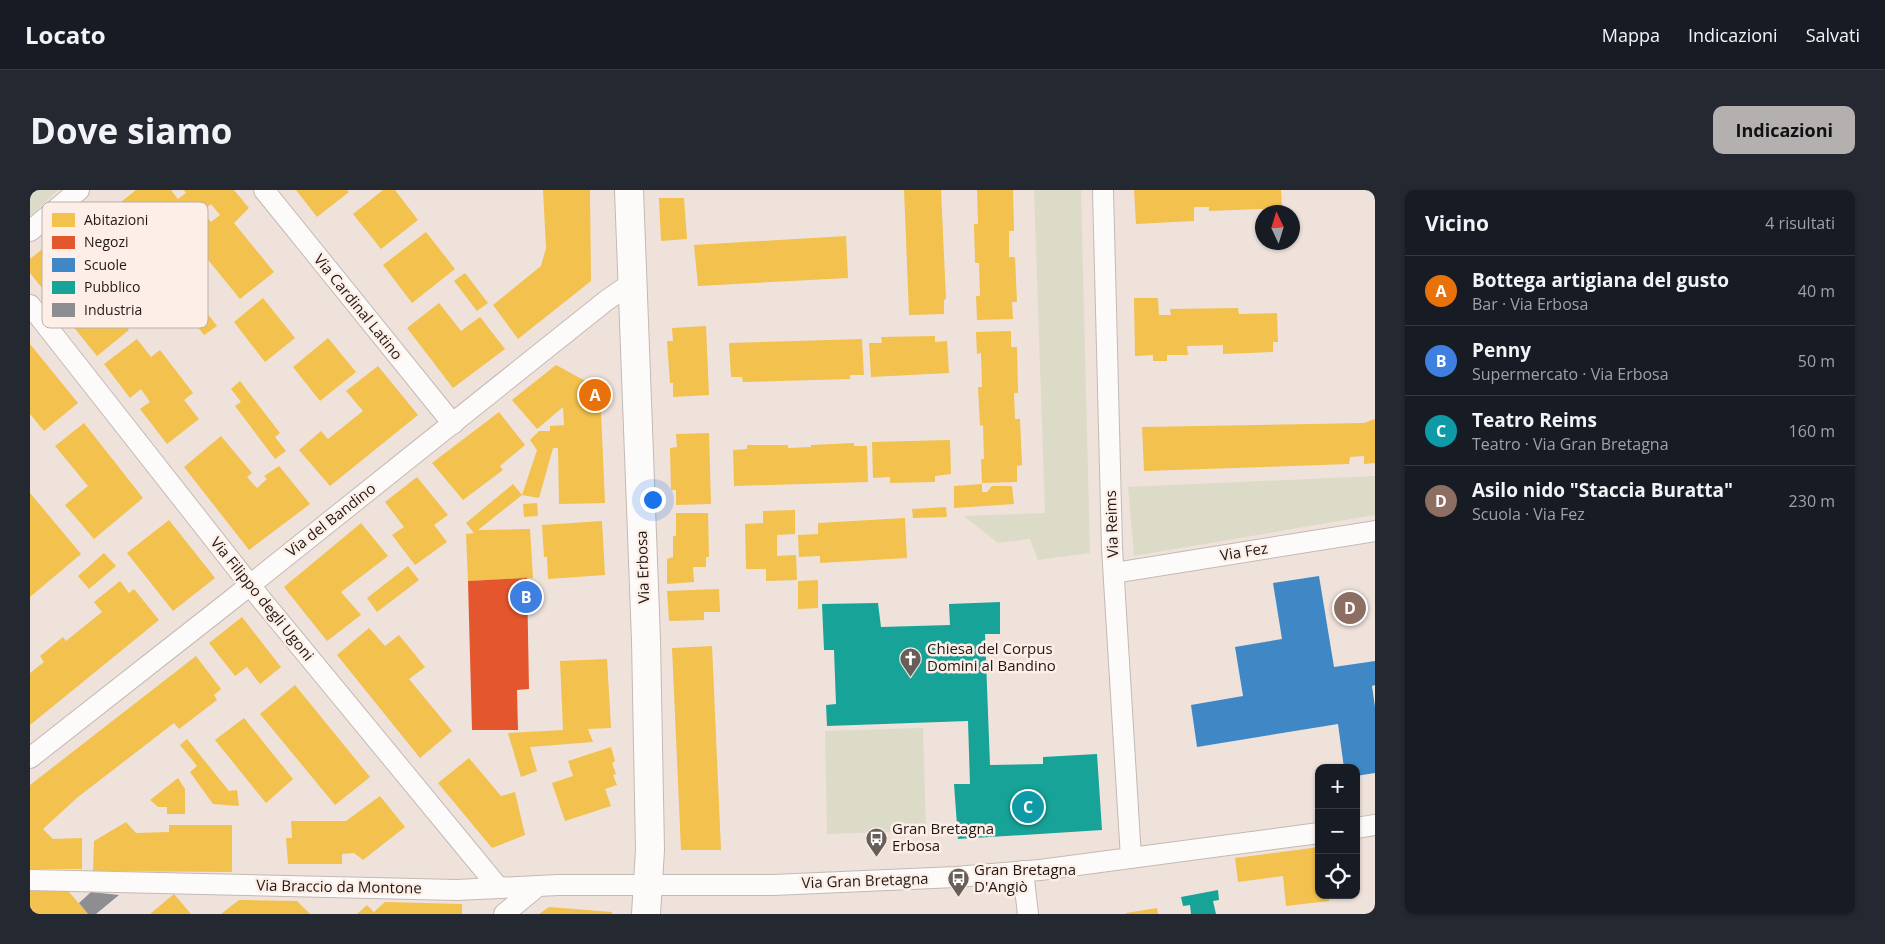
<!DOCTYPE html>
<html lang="it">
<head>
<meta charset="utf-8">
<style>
	:root { --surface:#171b24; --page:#242831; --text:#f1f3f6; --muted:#9ea1a6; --line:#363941; --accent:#b4b0b0 }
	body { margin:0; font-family:"Open Sans",sans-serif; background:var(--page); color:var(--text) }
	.controls { position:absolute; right:15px; bottom:15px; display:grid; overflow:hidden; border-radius:10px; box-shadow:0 1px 4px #0004 }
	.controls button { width:45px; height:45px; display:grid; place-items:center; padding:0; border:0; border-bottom:1px solid var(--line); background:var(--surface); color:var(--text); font:25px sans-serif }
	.compass { position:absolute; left:1225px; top:15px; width:45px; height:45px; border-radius:50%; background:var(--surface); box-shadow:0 1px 4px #0004; rotate:356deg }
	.you { position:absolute; left:622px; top:309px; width:18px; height:18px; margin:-12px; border:4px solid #fff; border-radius:50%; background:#1a73e8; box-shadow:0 0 0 8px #1a73e833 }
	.badge { display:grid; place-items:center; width:32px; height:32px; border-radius:50%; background:var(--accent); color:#fff; font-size:16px; font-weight:700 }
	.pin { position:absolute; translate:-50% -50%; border:2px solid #fff; box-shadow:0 1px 5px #0006 }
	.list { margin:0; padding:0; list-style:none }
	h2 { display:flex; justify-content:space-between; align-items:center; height:65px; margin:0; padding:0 20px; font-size:21px }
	h2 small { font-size:16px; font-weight:400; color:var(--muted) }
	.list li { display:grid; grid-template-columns:32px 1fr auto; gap:15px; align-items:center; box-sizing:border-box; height:70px; padding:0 20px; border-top:1px solid var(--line) }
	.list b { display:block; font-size:19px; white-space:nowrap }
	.list p { margin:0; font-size:16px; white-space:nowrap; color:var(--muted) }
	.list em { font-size:16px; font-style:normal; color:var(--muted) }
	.icon { flex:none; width:28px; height:28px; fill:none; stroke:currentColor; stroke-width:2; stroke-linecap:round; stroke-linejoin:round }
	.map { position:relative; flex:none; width:1345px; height:724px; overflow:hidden; border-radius:10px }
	header { display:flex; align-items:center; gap:30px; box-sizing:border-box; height:70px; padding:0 25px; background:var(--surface); border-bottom:1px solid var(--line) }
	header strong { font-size:24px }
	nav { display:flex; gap:28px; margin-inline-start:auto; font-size:18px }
	.intro { display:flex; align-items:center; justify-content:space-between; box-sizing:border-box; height:120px; padding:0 30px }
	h1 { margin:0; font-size:35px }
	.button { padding:12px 22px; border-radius:10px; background:var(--accent); color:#111; font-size:18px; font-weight:700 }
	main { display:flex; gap:30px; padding:0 30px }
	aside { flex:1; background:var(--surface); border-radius:10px; box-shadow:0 1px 4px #0004 }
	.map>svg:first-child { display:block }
	.green { fill:#dcdbc7 }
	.homes { fill:#f2c14e; fill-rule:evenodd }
	.shops { fill:#e4572e }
	.schools { fill:#3f88c5 }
	.public { fill:#17a398 }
	.industry { fill:#8d8d92 }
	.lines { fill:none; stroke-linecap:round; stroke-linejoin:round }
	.minor-casing { stroke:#c3b9b4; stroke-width:22 }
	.secondary-casing { stroke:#c3b9b4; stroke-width:30 }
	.minor { stroke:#fdfbfa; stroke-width:20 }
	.secondary { stroke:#fdfbfa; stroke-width:28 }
	.labels { text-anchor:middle; stroke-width:5; stroke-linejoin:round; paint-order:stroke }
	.street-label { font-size:15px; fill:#211915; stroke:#fdefe7 }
	.poi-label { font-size:15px; fill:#211915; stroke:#fdefe7; text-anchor:start }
	.key { fill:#fdefe7; stroke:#bbafa8; stroke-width:1 }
	.key-label { font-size:14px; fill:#211915 }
</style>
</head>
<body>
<header>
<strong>Locato</strong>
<nav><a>Mappa</a><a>Indicazioni</a><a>Salvati</a></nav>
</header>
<div class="intro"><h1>Dove siamo</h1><a class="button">Indicazioni</a></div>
<main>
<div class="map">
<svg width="1345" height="724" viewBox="0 0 1345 724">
	<rect width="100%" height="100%" fill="#efe2db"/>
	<g class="green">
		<path d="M0 0H28L0 27Z"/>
		<path d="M1004 0H1051L1060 363 1008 370 1000 349 968 353 934 326 1015 323Z"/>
		<path d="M1345 286V325L1104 366 1098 297Z"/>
		<path d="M893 538 896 641 797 644 795 541Z"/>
	</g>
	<g class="homes">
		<path d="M106 0H141L148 9 156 3 154 0H204L219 18 204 33 244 82 210 109 144 28 87 73 82 66 55 87 99 140 67 166 0 83V69L51 28 60 39 79 25 77 23ZM181 14 190 25 181 32 172 22ZM47 76 54 85 46 91 39 82Z"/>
		<path d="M266 0H317L319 2 287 27Z"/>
		<path d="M353 0H365L388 30 351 59 323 24Z"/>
		<path d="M513 0H560L561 91 488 149 463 115 511 76 516 58Z"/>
		<path d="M874 0H911L916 109 914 110V124L879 125Z"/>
		<path d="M947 0H983L984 41H979V67H985L987 112H982L983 129 947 130 946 106H950L949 73H945L944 34H948Z"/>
		<path d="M1104 0H1251L1252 18 1179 21V17H1164V31L1106 34Z"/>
		<path d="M629 8H654L657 49 631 51Z"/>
		<path d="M396 42 425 79 382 113 353 75Z"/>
		<path d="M816 46 818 88 668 96 664 55Z"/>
		<path d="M142 64 148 73 142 78 187 136 174 145 148 112 122 133 97 101 103 95 94 83 104 76 113 87Z"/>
		<path d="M435 83 458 113 447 121 424 91Z"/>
		<path d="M233 108 265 148 235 172 204 132Z"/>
		<path d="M1104 108H1128L1129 125H1141L1140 119 1208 118 1209 124 1247 123 1248 152H1243V162L1193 164V155L1157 156 1158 165H1137V171H1123V165L1105 166Z"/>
		<path d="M409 113 431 141 450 127 475 159 423 198 377 138Z"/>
		<path d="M676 136 679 205 643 207V193H640L637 151H643L642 138Z"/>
		<path d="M981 141V157H987L988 203H984L985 229H990L992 275 987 276V292L952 293 951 269H954L953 235 950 236 948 197H952L951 163 947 164 946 142Z"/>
		<path d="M905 146V152L917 151 919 183 841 187 839 153H852L851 147Z"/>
		<path d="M298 148 326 182 290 211 263 177Z"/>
		<path d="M107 149 121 167 130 160 163 203 154 210 169 229 137 254 110 219 120 212 111 199 100 208 74 174Z"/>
		<path d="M832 149 834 185H820V189L713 192 712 187H701L699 153Z"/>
		<path d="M0 154 48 213 14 241 0 224Z"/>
		<path d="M526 175 570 199 575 313 529 314 528 258H523L509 308 492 305 507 260 500 250 509 241H520V236L534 235 533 217 507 239 482 210Z"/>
		<path d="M348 176 388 225 300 296 269 260 291 241 298 249 333 221 316 201Z"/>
		<path d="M210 191 250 243 245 247 256 261 245 269 205 216 211 212 201 199Z"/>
		<path d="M469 222 495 255 470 276 473 280 433 310 402 273Z"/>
		<path d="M1345 229V273L1334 274V266L1320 267 1319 274 1114 281 1112 237 1334 233Z"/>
		<path d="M54 233 113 308 64 349 35 315 58 296 25 256Z"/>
		<path d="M679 243 681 314 646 315V300H641L640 258 647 257 646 244Z"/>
		<path d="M191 246 222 283 217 287 227 298 237 289 234 286 249 276 280 314 219 360 154 277Z"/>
		<path d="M920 250 921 284 905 286V292L860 293V287L843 288 842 252Z"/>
		<path d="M824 253V256H837L838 292 704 296 703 260 717 259V255H758V258L781 257V255Z"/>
		<path d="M387 287 418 325 404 335 417 352 385 375 362 345 374 337 355 312Z"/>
		<path d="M483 294 492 305 448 340 500 339 503 388 438 391 436 344 444 343 436 333Z"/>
		<path d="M952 294V302H957L962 296H982L984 314 924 318V296Z"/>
		<path d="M0 303 51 364 0 407Z"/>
		<path d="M507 313 508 326 494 327 493 314Z"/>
		<path d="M916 317 917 327 883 328 882 319Z"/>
		<path d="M765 320V344L747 345V366L766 365 767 390 736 391V379H716L715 334 733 333V321Z"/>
		<path d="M646 323H678L679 367H676V377H663L664 392 637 394V369L643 367V346H646Z"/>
		<path d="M875 328 877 368 790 373V366L769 367 768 345 788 344V333Z"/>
		<path d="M139 330 185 388 143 421 97 363Z"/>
		<path d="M572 331 575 385 518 389 517 367H514L512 335Z"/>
		<path d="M331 333 358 366 311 402 331 425 297 451 254 397Z"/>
		<path d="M74 363 86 376 59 399 48 386Z"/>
		<path d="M378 376 389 390 347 422 337 408Z"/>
		<path d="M788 390V418L768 419V391Z"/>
		<path d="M90 391 99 403 104 399 129 430 0 535V483L14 472 10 466 33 447 36 451 72 422 64 412Z"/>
		<path d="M689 399 690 422H674V430L639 431 637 401Z"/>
		<path d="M212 427 251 477 230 494 217 477 205 486 179 453Z"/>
		<path d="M339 438 355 456 369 445 395 477 379 489 422 541 390 568 307 465Z"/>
		<path d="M682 456 691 660H651L642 458Z"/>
		<path d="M166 466 191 499 184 505 187 510 149 539 144 533 48 607 13 639 23 649 52 648V679H0V595Z"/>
		<path d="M577 469 581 538 558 539 563 552 500 557 507 581 491 587 478 543 533 540 530 471Z"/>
		<path d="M265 495 340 587 305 615 230 524Z"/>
		<path d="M214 528 263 589 236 613 185 550Z"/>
		<path d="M157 549 199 601 207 600 209 616 183 614 160 582 167 576 150 555Z"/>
		<path d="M581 557 585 571 582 573 586 584 583 585 587 595 575 599 581 616 535 631 522 593 543 586 538 571Z"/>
		<path d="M439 568 471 606 485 602 495 645 462 658 408 593Z"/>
		<path d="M148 588 155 599V624H137V617H128L120 610Z"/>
		<path d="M350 606 375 637 333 670 324 663 312 664V674H258L256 648H262L261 631H316Z"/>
		<path d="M96 632 106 643 139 642V635H202V682L63 681 64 651Z"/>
		<path d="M1289 657V705H1299V711L1256 716 1253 686 1208 692 1205 668Z"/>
		<path d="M0 699 34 700 39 702 58 724H5L0 718Z"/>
		<path d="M144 704 161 724H120Z"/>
		<path d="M209 710 267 711 280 724H191Z"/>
		<path d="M355 712 432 714V724H327L337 715 344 722Z"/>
		<path d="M519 717 582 722V724H509Z"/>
		<path d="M1127 718 1128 724H1096V723Z"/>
	</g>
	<path class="shops" d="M497 388 499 499 487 500 488 540H442L438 391Z"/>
	<path class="schools" d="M1289 386 1304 477 1345 471V495L1342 496 1345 517V583L1326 586V578H1314L1308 534 1167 557 1161 515 1213 506 1205 457 1252 449 1243 393Z"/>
	<g class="public">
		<path d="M970 412V444H955L960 575 1013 574V567L1067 564 1072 640 928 649 924 594H940L938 531 797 536 796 515 806 514 804 460H794L792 414 848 413 851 437 920 435 919 414Z"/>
		<path d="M1188 700 1189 710 1183 711 1186 724H1161L1160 715 1153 716 1151 707Z"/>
	</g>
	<path class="industry" d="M61 702 89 705 66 724H58L49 713Z"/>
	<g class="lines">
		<defs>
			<g id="minor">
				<path d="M234 0 423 234"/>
				<path d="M1073 0 1082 358 1101 668"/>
				<path d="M0 41 49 0"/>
				<path d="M0 115 231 409 469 698"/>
				<path d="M1084 383 1345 341"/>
				<path d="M0 568 200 411 577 110 603 92"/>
				<path d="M1326 638 1345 635"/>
				<path d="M993 681 998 724"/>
				<path d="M0 690 427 700 528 695H743L926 687 1010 680 1289 643"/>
				<path d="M474 724 508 696"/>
			</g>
			<path id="secondary" d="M599 0 616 450 620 660 616 724"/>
		</defs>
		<use href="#minor" class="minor-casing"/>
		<use href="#secondary" class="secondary-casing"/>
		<use href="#minor" class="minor"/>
		<use href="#secondary" class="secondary"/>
	</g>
	<defs>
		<symbol id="church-pin" viewBox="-11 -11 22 30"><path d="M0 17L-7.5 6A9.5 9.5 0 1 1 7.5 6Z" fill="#695f5a" stroke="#fdefe7"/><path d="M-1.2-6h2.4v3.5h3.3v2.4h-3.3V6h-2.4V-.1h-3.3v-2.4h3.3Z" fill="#fff"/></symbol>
		<symbol id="bus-pin" viewBox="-11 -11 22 30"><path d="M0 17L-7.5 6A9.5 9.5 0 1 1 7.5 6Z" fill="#695f5a" stroke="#fdefe7"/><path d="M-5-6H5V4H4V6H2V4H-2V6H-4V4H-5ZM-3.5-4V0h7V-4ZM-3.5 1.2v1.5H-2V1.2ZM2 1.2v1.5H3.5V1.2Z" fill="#fff"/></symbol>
	</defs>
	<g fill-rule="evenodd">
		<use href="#church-pin" x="868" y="456" width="25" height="34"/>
		<use href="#bus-pin" x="834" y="636" width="25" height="34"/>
		<use href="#bus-pin" x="916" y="676" width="25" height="34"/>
	</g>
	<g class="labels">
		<g class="street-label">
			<text transform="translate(328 117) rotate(51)" y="5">Via Cardinal Latino</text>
			<text transform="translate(301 330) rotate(-38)" y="5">Via del Bandino</text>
			<text transform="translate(1082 334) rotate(-92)" y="5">Via Reims</text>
			<text transform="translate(1214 362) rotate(-9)" y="5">Via Fez</text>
			<text transform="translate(613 377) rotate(-92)" y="5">Via Erbosa</text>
			<text transform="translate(232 409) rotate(51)" y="5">Via Filippo degli Ugoni</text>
			<text transform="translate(835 691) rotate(-2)" y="5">Via Gran Bretagna</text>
			<text transform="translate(309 697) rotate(1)" y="5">Via Braccio da Montone</text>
		</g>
		<g class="poi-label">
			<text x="897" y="464">Chiesa del Corpus<tspan x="897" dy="17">Domini al Bandino</tspan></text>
			<text x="862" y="644">Gran Bretagna<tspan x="862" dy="17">Erbosa</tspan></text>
			<text x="944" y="685">Gran Bretagna<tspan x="944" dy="17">D'Angiò</tspan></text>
		</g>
	</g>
	<rect x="12" y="12" width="166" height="126" rx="8" class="key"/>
	<rect x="22" y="23" width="23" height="14" fill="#f2c14e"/>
	<rect x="22" y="46" width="23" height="13" fill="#e4572e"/>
	<rect x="22" y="68" width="23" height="14" fill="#3f88c5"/>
	<rect x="22" y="91" width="23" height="13" fill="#17a398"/>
	<rect x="22" y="113" width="23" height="14" fill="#8d8d92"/>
	<g class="key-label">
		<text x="54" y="35">Abitazioni</text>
		<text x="54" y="57">Negozi</text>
		<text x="54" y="80">Scuole</text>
		<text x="54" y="102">Pubblico</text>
		<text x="54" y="125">Industria</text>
	</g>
</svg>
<div class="controls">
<button>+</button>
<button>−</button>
<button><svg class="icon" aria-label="locate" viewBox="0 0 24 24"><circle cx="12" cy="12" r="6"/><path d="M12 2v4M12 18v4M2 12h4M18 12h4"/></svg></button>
</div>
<svg class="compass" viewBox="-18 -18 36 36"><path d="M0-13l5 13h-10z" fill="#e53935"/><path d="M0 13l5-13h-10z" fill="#9ea1a6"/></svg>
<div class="you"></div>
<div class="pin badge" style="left:565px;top:205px;background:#e8710a">A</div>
<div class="pin badge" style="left:496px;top:407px;background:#3f7fe0">B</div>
<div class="pin badge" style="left:998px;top:617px;background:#0f9aa8">C</div>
<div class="pin badge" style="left:1320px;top:418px;background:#8d6e63">D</div>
</div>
<aside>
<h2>Vicino<small>4 risultati</small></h2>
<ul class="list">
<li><span class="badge" style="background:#e8710a">A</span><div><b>Bottega artigiana del gusto</b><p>Bar · Via Erbosa</p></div><em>40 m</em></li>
<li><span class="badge" style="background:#3f7fe0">B</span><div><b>Penny</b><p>Supermercato · Via Erbosa</p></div><em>50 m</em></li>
<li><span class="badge" style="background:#0f9aa8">C</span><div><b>Teatro Reims</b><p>Teatro · Via Gran Bretagna</p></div><em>160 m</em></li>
<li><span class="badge" style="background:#8d6e63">D</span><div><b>Asilo nido &quot;Staccia Buratta&quot;</b><p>Scuola · Via Fez</p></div><em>230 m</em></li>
</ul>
</aside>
</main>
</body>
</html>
